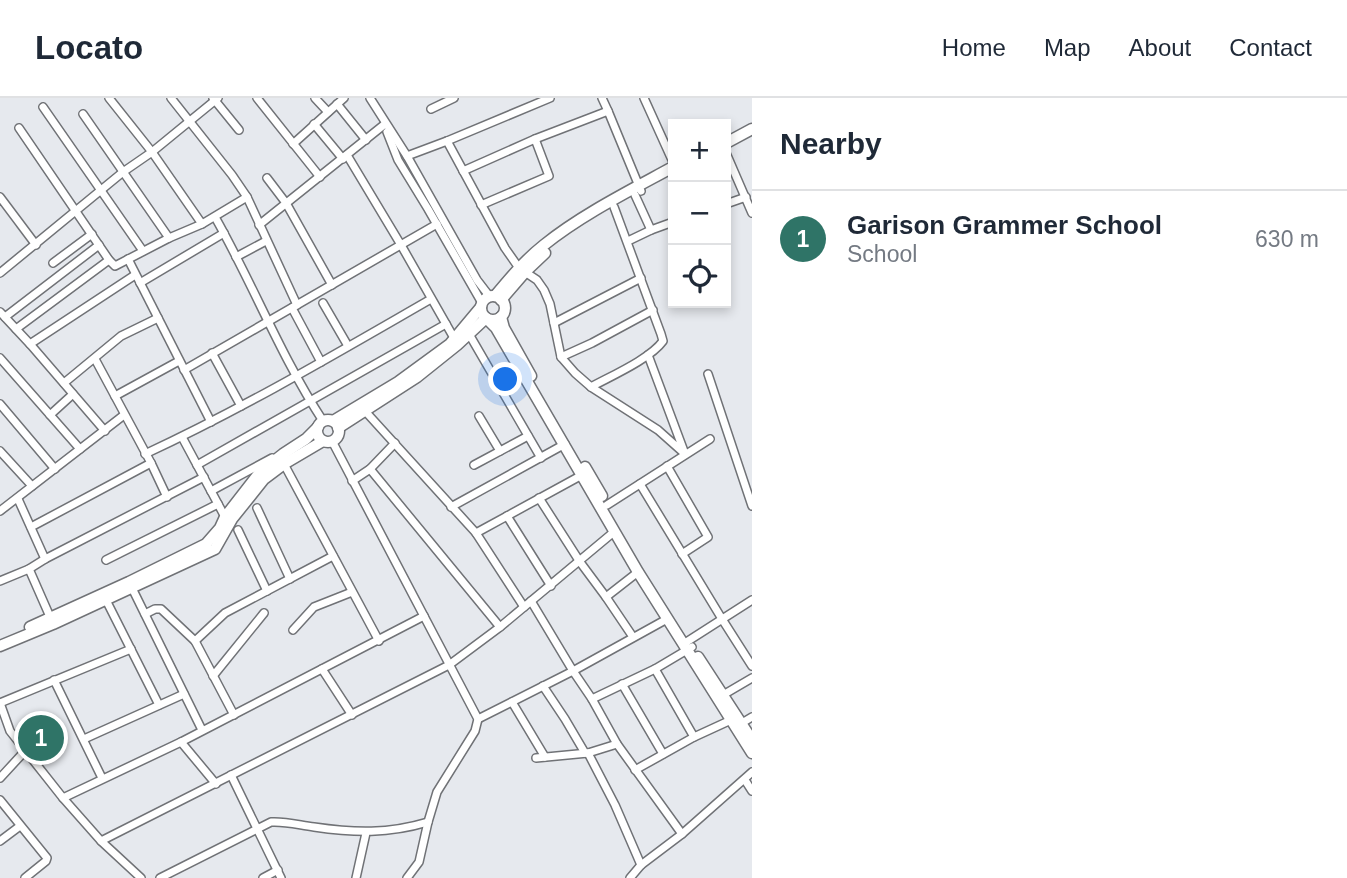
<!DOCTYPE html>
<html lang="en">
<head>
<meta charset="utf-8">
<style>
	:root { --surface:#fff; --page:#f6f6f7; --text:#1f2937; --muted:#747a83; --line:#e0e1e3; --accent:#2f7467 }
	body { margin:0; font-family:Helvetica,sans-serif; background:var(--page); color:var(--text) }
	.controls { position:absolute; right:21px; top:21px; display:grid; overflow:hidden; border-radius:0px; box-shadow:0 4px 10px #0003 }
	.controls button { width:63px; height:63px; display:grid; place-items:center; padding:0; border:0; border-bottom:2px solid var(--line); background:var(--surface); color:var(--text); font:35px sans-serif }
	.you { position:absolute; left:506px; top:282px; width:24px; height:24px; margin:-18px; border:5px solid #fff; border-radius:50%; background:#1a73e8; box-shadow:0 0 0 10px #1a73e833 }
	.badge { display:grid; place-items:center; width:46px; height:46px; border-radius:50%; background:var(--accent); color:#fff; font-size:23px; font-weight:700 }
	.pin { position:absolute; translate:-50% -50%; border:4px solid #fff; box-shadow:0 2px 7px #0006 }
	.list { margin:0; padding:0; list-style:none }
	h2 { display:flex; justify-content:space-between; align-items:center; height:91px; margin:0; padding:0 28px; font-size:30px }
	h2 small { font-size:23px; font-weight:400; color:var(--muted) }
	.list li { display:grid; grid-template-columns:46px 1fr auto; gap:21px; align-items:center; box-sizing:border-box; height:98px; padding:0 28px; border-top:2px solid var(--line) }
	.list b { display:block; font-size:26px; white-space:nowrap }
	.list p { margin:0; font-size:23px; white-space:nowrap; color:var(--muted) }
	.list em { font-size:23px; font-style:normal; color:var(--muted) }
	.icon { flex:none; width:38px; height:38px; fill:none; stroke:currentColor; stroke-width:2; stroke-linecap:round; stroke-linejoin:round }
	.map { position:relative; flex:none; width:752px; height:780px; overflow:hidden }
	header { display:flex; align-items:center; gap:42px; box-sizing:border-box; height:98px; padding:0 35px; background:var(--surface); border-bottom:2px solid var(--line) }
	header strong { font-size:33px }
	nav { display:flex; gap:38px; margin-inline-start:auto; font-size:24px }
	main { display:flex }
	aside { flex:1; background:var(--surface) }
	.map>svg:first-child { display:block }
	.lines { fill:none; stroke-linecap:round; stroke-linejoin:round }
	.street-casing { stroke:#707276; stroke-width:10 }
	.secondary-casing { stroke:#707276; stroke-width:13 }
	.street { stroke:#fff; stroke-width:7 }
	.secondary { stroke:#fff; stroke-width:10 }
</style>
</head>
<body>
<header>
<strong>Locato</strong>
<nav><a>Home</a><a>Map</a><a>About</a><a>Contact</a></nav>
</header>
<main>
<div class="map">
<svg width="752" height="780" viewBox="0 0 752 780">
	<rect width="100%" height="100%" fill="#e6e9ee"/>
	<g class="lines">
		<defs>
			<g id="street">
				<path d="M109 0 152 54 202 126"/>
				<path d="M171 0 232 77 247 99 297 207"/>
				<path d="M213 0 239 32"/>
				<path d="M257 0 320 79"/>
				<path d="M315 0 328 14"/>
				<path d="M370 0 407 58 477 182 490 199"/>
				<path d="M602 0 608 13 641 93"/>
				<path d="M644 0 673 64"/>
				<path d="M337 6 366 42"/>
				<path d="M43 9 143 153"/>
				<path d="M431 11 454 0"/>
				<path d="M83 16 169 140"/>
				<path d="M314 26 343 61"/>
				<path d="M19 30 109 162 115 168 169 140 202 126 247 99"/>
				<path d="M387 34 398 62 428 111 482 205"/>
				<path d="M447 43 505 150 519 170 537 182 544 192 550 206 561 259 575 275 591 289 658 332 685 356 648 257"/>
				<path d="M293 46 344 0"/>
				<path d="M726 55 752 115"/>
				<path d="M347 57 401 147 454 240"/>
				<path d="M407 58 447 43 550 0"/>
				<path d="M463 73 535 41 608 13"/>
				<path d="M267 80 286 105 332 187"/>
				<path d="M635 97 651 132"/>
				<path d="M0 99 36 147"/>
				<path d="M726 106 746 99"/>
				<path d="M481 107 549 78 535 41"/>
				<path d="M215 119C253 186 281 259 323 323"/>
				<path d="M259 127 385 26"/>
				<path d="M628 143 651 132 673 124"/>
				<path d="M236 159 266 143"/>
				<path d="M128 161 211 324"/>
				<path d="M53 165 92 136"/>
				<path d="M0 175 123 74 152 54 218 0"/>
				<path d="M140 185 224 135"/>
				<path d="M323 205 348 248"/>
				<path d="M292 210 321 264"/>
				<path d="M0 214 30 246 135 177"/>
				<path d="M5 219 99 147"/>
				<path d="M554 225 641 180"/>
				<path d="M16 231 109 162"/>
				<path d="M469 236 541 360"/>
				<path d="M30 246 105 333"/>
				<path d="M212 255 241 308"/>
				<path d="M561 259 592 245 653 212"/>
				<path d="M0 260 80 351"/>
				<path d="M95 261 151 365 167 399"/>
				<path d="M184 272 437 126"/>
				<path d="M708 276 752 408"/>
				<path d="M64 285 121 238 158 220"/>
				<path d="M591 289C611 278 650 261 663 243L661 236 614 109"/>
				<path d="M115 298 179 263"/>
				<path d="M0 306 55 371"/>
				<path d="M365 313 476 435 524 509"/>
				<path d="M50 317 73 296"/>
				<path d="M479 318 500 353"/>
				<path d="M182 339 225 419"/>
				<path d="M332 343 478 621 475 633 437 694 428 724 419 764 407 780"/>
				<path d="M0 353 32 388"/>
				<path d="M145 356C244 310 337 255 431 201"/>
				<path d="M284 366 379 543"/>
				<path d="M197 367 446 226"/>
				<path d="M474 367 528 338"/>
				<path d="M667 368 708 439 682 456"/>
				<path d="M370 371 500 529"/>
				<path d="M352 383 370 371 395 345"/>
				<path d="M640 386 722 521 752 568"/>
				<path d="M211 393 272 360"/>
				<path d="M539 400 580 464 606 499"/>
				<path d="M18 401 45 461"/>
				<path d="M607 407 710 341"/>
				<path d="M451 409 565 346"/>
				<path d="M257 410 290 481"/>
				<path d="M0 413 124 317"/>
				<path d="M507 418 551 488"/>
				<path d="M31 429 151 365"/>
				<path d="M238 432 267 493"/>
				<path d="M476 435 582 377"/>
				<path d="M106 462 218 406"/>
				<path d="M29 471 51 521"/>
				<path d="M0 483 29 471 45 461 204 379"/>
				<path d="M132 490 202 632"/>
				<path d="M106 502 159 607"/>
				<path d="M531 503 573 573 592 601 617 646 682 736"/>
				<path d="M145 516 155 511H161L195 543 234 617"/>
				<path d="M293 532 314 509 352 494"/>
				<path d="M633 539 606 499 638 474"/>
				<path d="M195 543 225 515 333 458"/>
				<path d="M688 543 752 502"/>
				<path d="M322 571 352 617"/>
				<path d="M655 571 694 639"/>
				<path d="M213 578 264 515"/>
				<path d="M54 582 102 680"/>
				<path d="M622 586 663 656"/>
				<path d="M543 588 565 621 585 655"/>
				<path d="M723 597 752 580"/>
				<path d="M592 601 655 571 692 549"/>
				<path d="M512 604 545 659"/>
				<path d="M0 605 10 633 63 700 101 743 141 780"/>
				<path d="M0 605 131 551"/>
				<path d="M478 621 573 573 667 521"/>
				<path d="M742 625 752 619"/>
				<path d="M84 641 184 596"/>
				<path d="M181 644 216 686"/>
				<path d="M588 655 615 707 641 767"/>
				<path d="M536 660 588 655 617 646"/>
				<path d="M635 672 694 639 731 622"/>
				<path d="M231 677 281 780"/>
				<path d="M0 680 25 653"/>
				<path d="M745 682 752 693"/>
				<path d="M63 700 181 644 424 518"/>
				<path d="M0 702 47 760 46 763 25 780"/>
				<path d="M0 743 20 728"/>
				<path d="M101 743 449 567 500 529 615 433"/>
				<path d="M160 780 271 724C285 723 299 727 314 729 355 735 388 736 428 724"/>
				<path d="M263 780 278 772"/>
				<path d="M356 780 366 735"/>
				<path d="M630 780 641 767 682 736 752 674"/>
			</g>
			<g id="secondary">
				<path d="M726 45 752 31"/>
				<circle cx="493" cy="210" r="12"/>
				<path d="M495 198C510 180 525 162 544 147 581 117 631 92 673 69"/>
				<path d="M501 202 526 173 545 155"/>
				<path d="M501 219 504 230 531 278"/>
				<path d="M488 222 496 230 638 474 752 655"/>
				<circle cx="328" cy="333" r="11"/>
				<path d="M333 323 398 284 450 246 481 209"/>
				<path d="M338 330 417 279 457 247 486 220"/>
				<path d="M585 369 602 398"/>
				<path d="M30 529 129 484 206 446 220 430 225 419 260 374 283 356 306 341 318 329"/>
				<path d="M0 548 53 526 215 451 232 421 264 381 284 366 323 343"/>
				<path d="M698 559 752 642"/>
			</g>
		</defs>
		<use href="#street" class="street-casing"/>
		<use href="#secondary" class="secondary-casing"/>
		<use href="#street" class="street"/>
		<use href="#secondary" class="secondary"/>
	</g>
</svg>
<div class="controls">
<button>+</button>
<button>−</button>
<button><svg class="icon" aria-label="locate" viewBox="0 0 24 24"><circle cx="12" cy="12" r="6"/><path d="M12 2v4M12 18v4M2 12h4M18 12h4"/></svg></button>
</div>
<div class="you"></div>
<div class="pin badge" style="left:41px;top:640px">1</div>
</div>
<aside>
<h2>Nearby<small></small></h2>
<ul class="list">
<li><span class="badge">1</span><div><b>Garison Grammer School</b><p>School</p></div><em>630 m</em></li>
</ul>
</aside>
</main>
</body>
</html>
